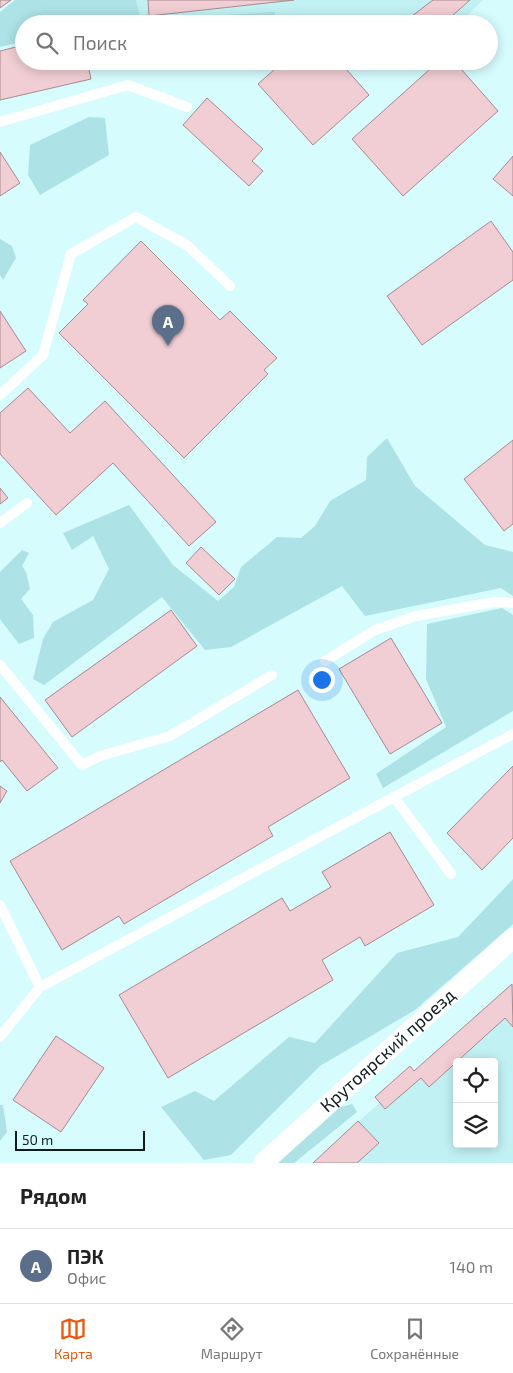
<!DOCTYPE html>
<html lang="ru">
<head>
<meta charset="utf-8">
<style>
	:root { --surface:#fff; --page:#f2f2f2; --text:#222; --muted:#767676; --line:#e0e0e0; --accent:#ea580c }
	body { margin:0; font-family:"Exo 2",sans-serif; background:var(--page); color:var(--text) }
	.controls { position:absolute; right:15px; bottom:15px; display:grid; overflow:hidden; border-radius:5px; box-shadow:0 2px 12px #0003 }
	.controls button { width:45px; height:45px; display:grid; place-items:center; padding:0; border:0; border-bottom:1px solid var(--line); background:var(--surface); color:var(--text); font:25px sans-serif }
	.scale { position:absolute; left:15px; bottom:12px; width:130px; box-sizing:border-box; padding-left:5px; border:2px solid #0e1c1d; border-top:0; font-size:14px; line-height:18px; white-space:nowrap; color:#0e1c1d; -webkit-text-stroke:4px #d6fcfe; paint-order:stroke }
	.you { position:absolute; left:321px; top:679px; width:18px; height:18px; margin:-12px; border:4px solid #fff; border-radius:50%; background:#1a73e8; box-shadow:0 0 0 8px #1a73e833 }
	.badge { display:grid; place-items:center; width:32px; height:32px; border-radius:50%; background:var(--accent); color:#fff; font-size:16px; font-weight:700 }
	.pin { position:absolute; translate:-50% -41px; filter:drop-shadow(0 1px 2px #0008) }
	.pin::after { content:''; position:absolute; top:26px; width:18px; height:15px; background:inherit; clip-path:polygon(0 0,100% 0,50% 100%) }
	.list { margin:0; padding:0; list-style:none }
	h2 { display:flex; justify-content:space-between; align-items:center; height:65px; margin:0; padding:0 20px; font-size:21px }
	h2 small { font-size:16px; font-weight:400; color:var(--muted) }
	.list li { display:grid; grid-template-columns:32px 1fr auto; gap:15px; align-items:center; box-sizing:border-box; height:75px; padding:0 20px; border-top:1px solid var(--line) }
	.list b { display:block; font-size:19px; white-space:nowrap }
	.list p { margin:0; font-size:16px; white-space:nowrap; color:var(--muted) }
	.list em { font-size:16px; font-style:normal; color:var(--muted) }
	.icon { flex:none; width:28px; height:28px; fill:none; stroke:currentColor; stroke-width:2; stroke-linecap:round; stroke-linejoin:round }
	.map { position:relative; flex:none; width:513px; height:1163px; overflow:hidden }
	.search { position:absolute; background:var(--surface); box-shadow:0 2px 12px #0003; left:15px; right:15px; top:15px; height:55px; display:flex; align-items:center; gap:12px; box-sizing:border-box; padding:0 18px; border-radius:28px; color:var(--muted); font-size:19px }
	.sheet { height:140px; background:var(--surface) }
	nav { display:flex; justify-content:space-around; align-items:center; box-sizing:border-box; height:70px; border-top:1px solid var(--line); background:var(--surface); font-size:14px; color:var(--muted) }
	nav a { display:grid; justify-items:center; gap:2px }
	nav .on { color:var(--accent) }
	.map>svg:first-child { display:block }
	.built { fill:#c2f1f4; fill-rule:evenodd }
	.green { fill:#ade2e6 }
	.building { fill:#f0ced4; stroke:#a8898e }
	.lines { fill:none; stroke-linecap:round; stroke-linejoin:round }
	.service { stroke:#fff; stroke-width:10 }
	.minor { stroke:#fff; stroke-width:20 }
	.labels { text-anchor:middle; stroke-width:4.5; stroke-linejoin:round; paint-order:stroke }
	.street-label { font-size:18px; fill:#0e1c1d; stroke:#d6fcfe }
</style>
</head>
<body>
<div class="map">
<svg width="513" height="1163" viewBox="0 0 513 1163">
	<rect width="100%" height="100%" fill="#d6fcfe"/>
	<g class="built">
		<path d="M75 0H483L458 24H397L390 15 299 24H99Z"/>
		<path d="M512 984 513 986V1163H313L379 1103 375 1097 410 1066 415 1071ZM457 1062H494V1144H457Z"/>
	</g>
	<g class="green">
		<path d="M15 0H136L141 20 275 12 274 24H89L88 21 83 24H24V41L0 47V12Z"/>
		<path d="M89 117 105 118 109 155 40 195 28 175 30 145Z"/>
		<path d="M0 239 12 246 16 258 3 280 0 275Z"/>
		<path d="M387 438 415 486 485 545 513 552V596L501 588 365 616 342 586 231 647 205 650 162 597 44 685 33 679 43 639 53 622 93 600 109 569 93 536 72 550 63 533 129 505 173 565 218 601 234 587 241 567 277 537 301 538 315 526 330 501 366 480 367 457Z"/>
		<path d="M22 550 29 553 22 566 26 572 30 589 21 599 33 615 34 638 19 644 0 619V572Z"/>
		<path d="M502 608 513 615V711L383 788 376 774 446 727 426 679 427 624Z"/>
		<path d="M513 879V924L415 1010 320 1066 231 1155 204 1160 161 1107 195 1091 214 1101 289 1037 315 1043 397 953 458 937Z"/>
		<path d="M352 1104 357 1112 294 1163H273L328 1111Z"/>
		<path d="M0 1105H3L7 1132 0 1141Z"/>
	</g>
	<g class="building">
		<path d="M0 0H11L0 8Z"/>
		<path d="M148 0H294L149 16Z"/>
		<path d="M433 0H470L443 24H412L408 19Z"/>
		<path d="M24 45V61H87L91 79 0 100V51Z"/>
		<path d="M284 61H339L369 95 313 145 258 84Z"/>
		<path d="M439 61H454L498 111 403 196 352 139Z"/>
		<path d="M207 98 263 149 252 161 263 171 249 186 183 125Z"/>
		<path d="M0 152 20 183 0 196Z"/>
		<path d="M513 156V196L493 179Z"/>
		<path d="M491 221 513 252V280L422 345 387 296Z"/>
		<path d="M141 241 220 320 230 311 277 358 264 370 268 374 184 458 59 333 88 304 83 300Z"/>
		<path d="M0 311 26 351 0 368Z"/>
		<path d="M28 388 70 433 105 401 216 522 189 546 113 463 56 515 0 454V413Z"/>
		<path d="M513 440V524L504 531 464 479Z"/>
		<path d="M0 488 8 498 0 504Z"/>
		<path d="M201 547 235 579 219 595 186 563Z"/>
		<path d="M171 610 197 646 72 737 45 700Z"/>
		<path d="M391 638 442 723 390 754 339 669Z"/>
		<path d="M298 690 350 778 268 827 273 836 124 924 119 916 62 950 10 861Z"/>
		<path d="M0 697 58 768 27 791 2 760 0 762Z"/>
		<path d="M513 766V838L482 870 447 833Z"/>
		<path d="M0 786 7 791 0 803Z"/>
		<path d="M390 832 434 905 365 946 360 937 322 960 333 980 168 1078 119 995 282 898 290 911 331 887 322 872Z"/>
		<path d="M512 984 513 1027 505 1018 429 1087 421 1078 385 1109 375 1097 410 1066 414 1071Z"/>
		<path d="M56 1036 104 1068 61 1132 13 1100Z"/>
		<path d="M358 1121 379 1143 357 1163H313Z"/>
	</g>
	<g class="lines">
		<g class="service">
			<path d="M0 122 128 85 187 107"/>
			<path d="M0 395 43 355 71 254 136 217 187 245 230 286"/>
			<path d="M0 523 27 503"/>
			<path d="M325 661 375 630 416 616 494 602 513 603"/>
			<path d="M0 665 82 765 100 756 170 736 272 675"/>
			<path d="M394 797 513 734"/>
			<path d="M0 905 40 987 0 1037"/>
			<path d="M40 987 394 797 451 874"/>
		</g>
		<path class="minor" id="s1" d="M263 1163 513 938"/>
	</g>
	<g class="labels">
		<g class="street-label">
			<text dy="6" stroke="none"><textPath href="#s1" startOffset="168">Крутоярский проезд</textPath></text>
		</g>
	</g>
</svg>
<div class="controls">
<button><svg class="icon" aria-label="locate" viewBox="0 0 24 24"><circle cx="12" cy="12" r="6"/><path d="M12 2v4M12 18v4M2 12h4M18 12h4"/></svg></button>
<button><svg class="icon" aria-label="layers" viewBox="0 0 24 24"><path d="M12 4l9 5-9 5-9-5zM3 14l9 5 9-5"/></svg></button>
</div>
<div class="scale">50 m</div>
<div class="you"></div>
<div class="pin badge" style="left:168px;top:346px;background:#5c6f8a">A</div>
<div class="search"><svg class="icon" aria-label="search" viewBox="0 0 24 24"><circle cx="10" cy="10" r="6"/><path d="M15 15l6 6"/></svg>Поиск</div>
</div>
<section class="sheet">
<h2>Рядом<small></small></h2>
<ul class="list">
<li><span class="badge" style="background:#5c6f8a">A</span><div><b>ПЭК</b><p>Офис</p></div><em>140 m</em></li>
</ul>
</section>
<nav>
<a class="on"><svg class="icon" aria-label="map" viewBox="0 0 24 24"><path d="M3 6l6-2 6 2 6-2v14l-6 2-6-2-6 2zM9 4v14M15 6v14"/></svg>Карта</a>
<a><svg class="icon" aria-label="directions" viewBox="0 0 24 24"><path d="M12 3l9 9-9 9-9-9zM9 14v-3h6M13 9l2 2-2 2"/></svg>Маршрут</a>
<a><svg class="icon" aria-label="saved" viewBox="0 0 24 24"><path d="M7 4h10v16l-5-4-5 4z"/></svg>Сохранённые</a>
</nav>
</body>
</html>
